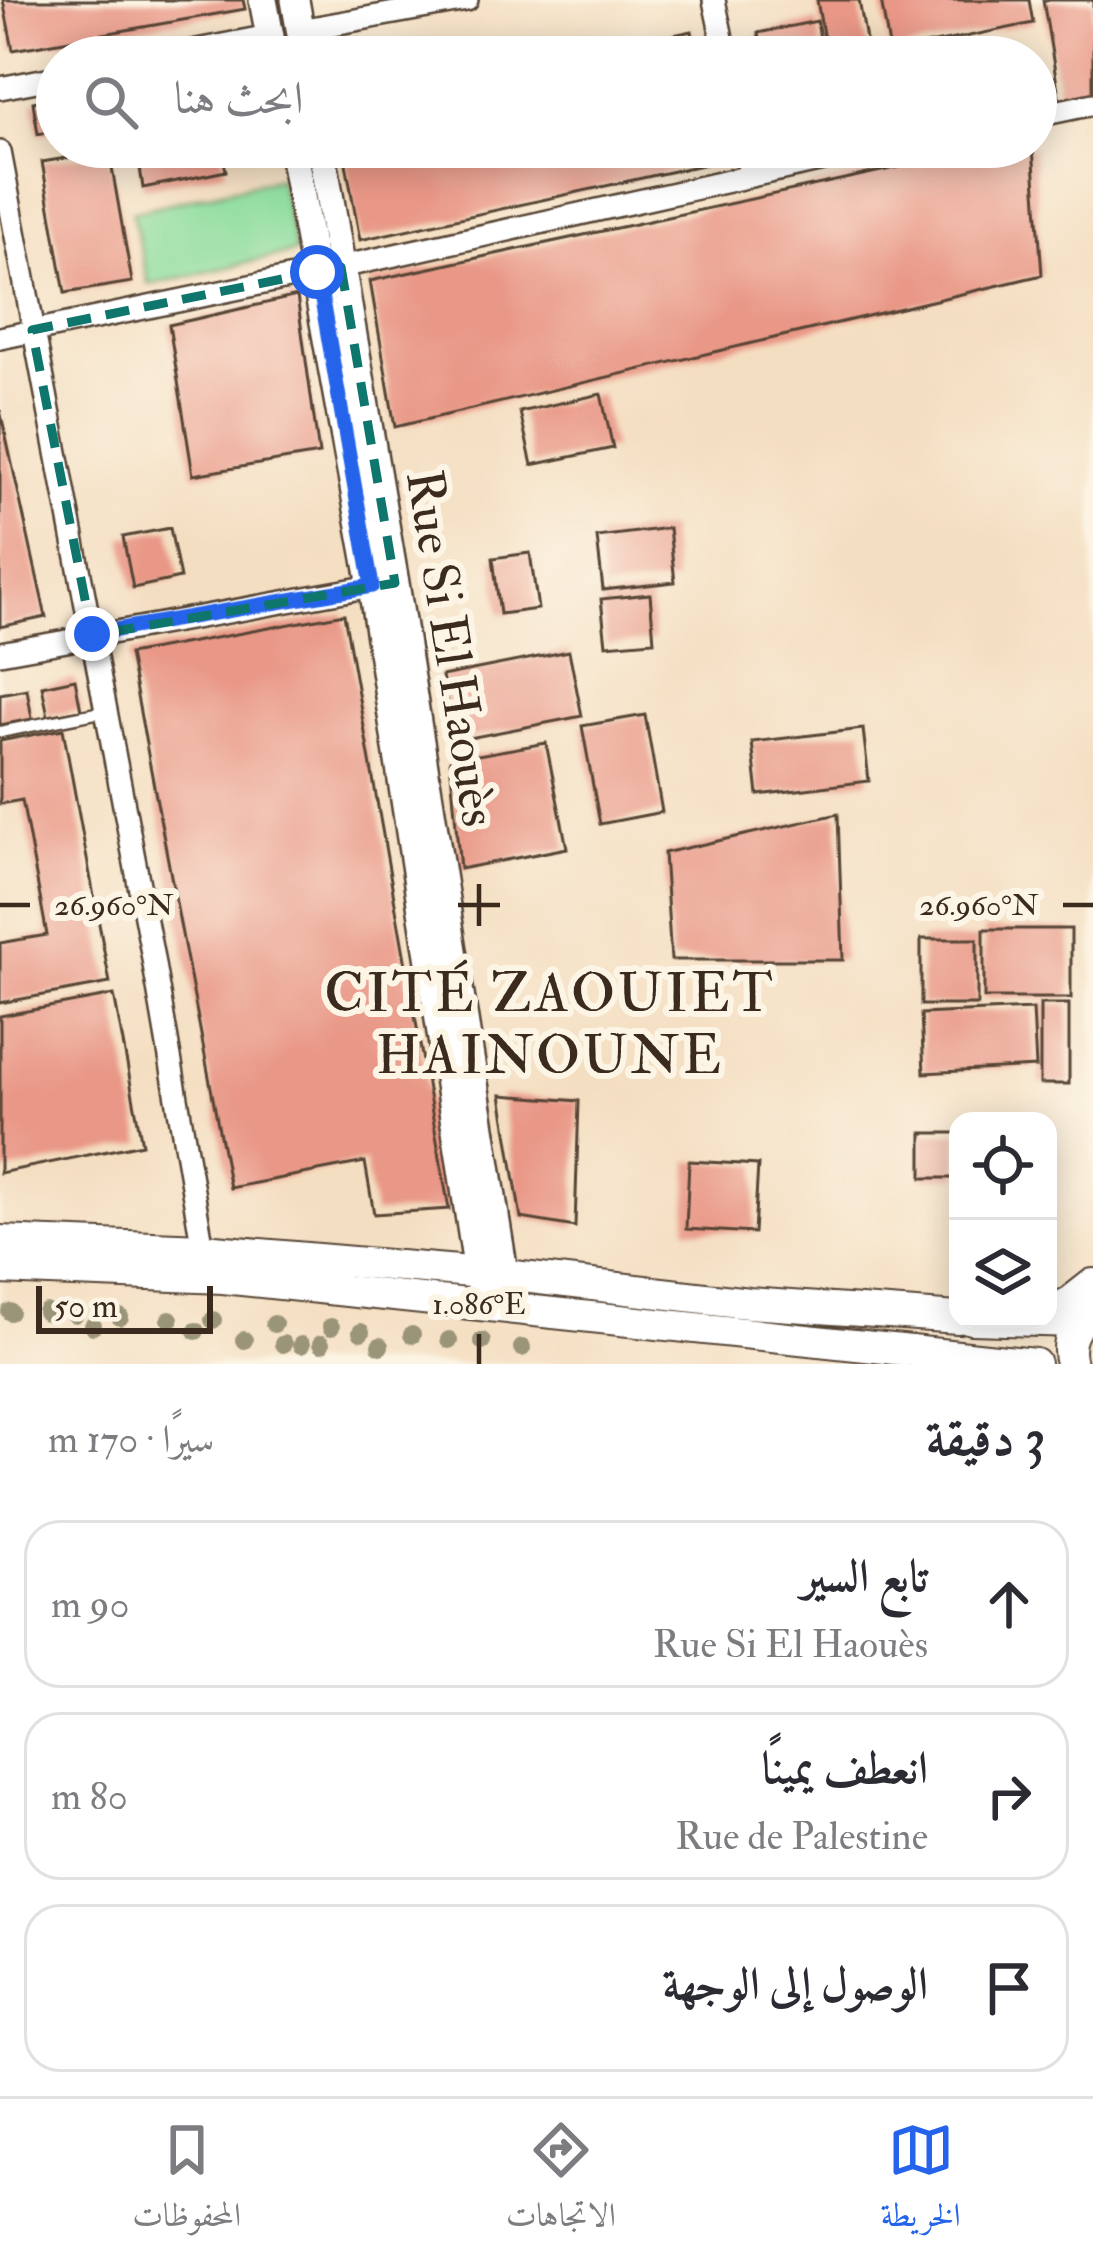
<!DOCTYPE html>
<html lang="ar">
<head>
<meta charset="utf-8">
<style>
	:root { --surface:#fff; --page:#f7f7f7; --text:#2b2b33; --muted:#7c7c81; --line:#e1e1e2; --accent:#2563eb }
	body { margin:0; font-family:"IM FELL Double Pica",Amiri,serif; background:var(--page); color:var(--text); direction:rtl }
	.controls { position:absolute; right:36px; bottom:36px; display:grid; overflow:hidden; border-radius:24px; box-shadow:0 6px 30px #0003 }
	.controls button { width:108px; height:108px; display:grid; place-items:center; padding:0; border:0; border-bottom:3px solid var(--line); background:var(--surface); color:var(--text); font:60px sans-serif }
	.scale { position:absolute; left:36px; bottom:30px; width:177px; box-sizing:border-box; padding-left:12px; border:6px solid #3b2a1e; border-top:0; font-size:33px; line-height:42px; white-space:nowrap; color:#3b2a1e; -webkit-text-stroke:9px #fcf5e5; paint-order:stroke }
	.stop { position:absolute; width:36px; height:36px; margin:-27px; border:9px solid #2563eb; border-radius:50%; background:#fff }
	.stop.end { background:#2563eb; border-color:#fff; box-shadow:0 3px 12px #0008 }
	.list { margin:0; padding:0; list-style:none }
	h2 { display:flex; justify-content:space-between; align-items:center; height:156px; margin:0; padding:0 48px; font-size:51px }
	h2 small { font-size:39px; font-weight:400; color:var(--muted) }
	.list li { display:grid; grid-template-columns:78px 1fr auto; gap:36px; align-items:center; box-sizing:border-box; height:168px; margin:0 24px 24px; padding:0 24px; border:3px solid var(--line); border-radius:36px }
	.list b { display:block; font-size:45px; white-space:nowrap }
	.list p { margin:0; font-size:39px; white-space:nowrap; color:var(--muted) }
	.list em { font-size:39px; font-style:normal; color:var(--muted) }
	.icon { flex:none; width:66px; height:66px; fill:none; stroke:currentColor; stroke-width:2; stroke-linecap:round; stroke-linejoin:round }
	.map { position:relative; flex:none; width:1093px; height:1364px; overflow:hidden; direction:ltr }
	.search { position:absolute; background:var(--surface); box-shadow:0 6px 30px #0003; left:36px; right:36px; top:36px; height:132px; display:flex; align-items:center; gap:30px; box-sizing:border-box; padding:0 42px; border-radius:66px; color:var(--muted); font-size:45px }
	.sheet { height:732px; background:var(--surface) }
	nav { display:flex; justify-content:space-around; align-items:center; box-sizing:border-box; height:168px; border-top:3px solid var(--line); background:var(--surface); font-size:33px; color:var(--muted) }
	nav a { display:grid; justify-items:center; gap:6px }
	nav .on { color:var(--accent) }
	.map>svg:first-child { display:block }
	.green { fill:#8ddd9d; stroke:#64845e; stroke-width:3 }
	.building { fill:#e99786 }
	.lines { fill:none; stroke-linecap:round; stroke-linejoin:round }
	.lane-casing { stroke:#574536; stroke-width:15 }
	.street-casing { stroke:#574536; stroke-width:26 }
	.secondary-casing { stroke:#574536; stroke-width:32 }
	.primary-casing { stroke:#574536; stroke-width:34 }
	.lane { stroke:#fff; stroke-width:10 }
	.street { stroke:#fff; stroke-width:21 }
	.secondary { stroke:#fff; stroke-width:27 }
	.primary { stroke:#fff; stroke-width:30 }
	.tree { fill:#9a9479 }
	.route { stroke:#2563eb; stroke-width:15 }
	.marked { fill:none; stroke:#0f766e; stroke-width:9; stroke-dasharray:24 15; stroke-linejoin:round }
	.ticks { fill:none; stroke:#3b2a1e; stroke-width:4.5 }
	.labels { text-anchor:middle; stroke-width:12; stroke-linejoin:round; paint-order:stroke }
	.street-label { font-size:51px; fill:#3b2a1e; stroke:#fcf5e5 }
	.neighbourhood-label { font-size:54px; letter-spacing:3px; fill:#3b2a1e; stroke:#fcf5e5 }
	.ticks-label { font-size:30px; text-anchor:middle; fill:#3b2a1e; stroke:#fcf5e5; stroke-width:12; stroke-linejoin:round; paint-order:stroke }
</style>
</head>
<body>
<div class="map">
<svg width="1093" height="1364" viewBox="0 0 1093 1364">
	<rect width="100%" height="100%" fill="#fcf5e5"/>
	<filter id="ink" filterUnits="userSpaceOnUse"><feTurbulence type="fractalNoise" baseFrequency=".00833" numOctaves="2"/><feDisplacementMap in="SourceGraphic" scale="24" xChannelSelector="R" yChannelSelector="G"/><feConvolveMatrix kernelMatrix="1 2 1 2 8 2 1 2 1" color-interpolation-filters="sRGB"/></filter>
	<filter id="wash" filterUnits="userSpaceOnUse"><feTurbulence type="fractalNoise" baseFrequency=".004" numOctaves="4" result="noise"/><feDisplacementMap in="SourceGraphic" scale="48" xChannelSelector="R" yChannelSelector="G"/><feGaussianBlur stdDeviation="2.7" result="paint"/><feColorMatrix in="noise" values="0 0 0 0 0 0 0 0 0 0 0 0 0 0 0 0 0 1.4 0 .05"/><feComposite in="paint" operator="in"/></filter>
	<g filter="url(#wash)">
		<rect width="100%" height="100%" fill="#f4dec1"/>
		<path class="green" d="M279 178 296 252 149 285 132 212Z"/>
		<g id="blocks">
			<g class="building">
				<path d="M3 0H243L245 9 13 50Z"/>
				<path d="M817 0H859L869 57H827Z"/>
				<path d="M881 0H1029L1033 23 890 52Z"/>
				<path d="M1043 0H1093V96L1060 102Z"/>
				<path d="M817 21 823 57H762L758 33Z"/>
				<path d="M692 31 696 57H577V55Z"/>
				<path d="M358 38 362 57H329L326 44Z"/>
				<path d="M1036 63 1045 103 1036 105Z"/>
				<path d="M57 97V130L38 134 33 102Z"/>
				<path d="M137 147H221L226 171 143 188Z"/>
				<path d="M343 147H712L715 162 360 240Z"/>
				<path d="M993 147H1033L1042 275 395 427 370 281Z"/>
				<path d="M109 151 132 282 65 293 42 162Z"/>
				<path d="M297 296 319 454 193 475 169 325Z"/>
				<path d="M601 394 613 448 532 465 520 412Z"/>
				<path d="M0 410 46 617 0 627Z"/>
				<path d="M170 528 180 578 133 588 123 537Z"/>
				<path d="M669 528 675 582 603 590 597 537Z"/>
				<path d="M530 553 538 609 500 614 493 558Z"/>
				<path d="M650 594 654 641 606 645 601 599Z"/>
				<path d="M344 614 449 1209 374 1214 365 1162 230 1188 129 654Z"/>
				<path d="M569 651 582 716 454 741 442 676Z"/>
				<path d="M75 679 81 710 48 716 42 686Z"/>
				<path d="M27 689 32 719 0 725V694Z"/>
				<path d="M645 715 662 812 600 824 582 726Z"/>
				<path d="M63 729 110 983 0 1003V943L47 935 22 800 0 804V741Z"/>
				<path d="M863 729 869 781 758 795 752 742Z"/>
				<path d="M546 743 567 848 460 869 450 760Z"/>
				<path d="M838 814 843 960H671L664 853Z"/>
				<rect x="984" y="929" width="87" height="69"/>
				<rect x="921" y="939" width="56" height="66"/>
				<path d="M114 995 142 1144 0 1173V1016Z"/>
				<rect x="1040" y="1004" width="29" height="80"/>
				<path d="M1033 1009 1036 1067 924 1073 921 1014Z"/>
				<path d="M501 1095 579 1101 575 1227 521 1218Z"/>
				<rect x="922" y="1133" width="36" height="45"/>
				<path d="M689 1161 758 1165 754 1233 686 1229Z"/>
			</g>
		</g>
	</g>
	<g filter="url(#ink)">
		<use href="#blocks" fill-opacity="0" stroke="#574536" stroke-width="3"/>
		<g class="lines">
			<defs>
				<path id="lane" d="M0 732 106 711"/>
				<g id="street">
					<path d="M714 0 726 57"/>
					<path d="M300 30 467 0"/>
					<path d="M161 57 269 36"/>
					<path d="M0 88 57 77"/>
					<path d="M1036 116 1093 104"/>
					<path d="M745 147 750 174"/>
					<path d="M0 152 152 953 203 1249"/>
					<path d="M341 267 882 147"/>
					<path d="M0 338 317 272"/>
					<path d="M0 653 372 586"/>
				</g>
				<g id="secondary">
					<path d="M263 0 274 57"/>
					<path d="M295 0 305 57"/>
					<path d="M292 147 372 586 483 1305"/>
					<path d="M321 147 395 583 507 1292"/>
				</g>
				<g id="primary">
					<path d="M0 1241 203 1249 505 1275 749 1303 958 1318"/>
					<path d="M0 1269 223 1278 1035 1364"/>
					<path d="M1048 1313 1070 1302 1093 1284"/>
					<path d="M971 1319 1079 1322"/>
					<path d="M1071 1364C1065 1343 1073 1323 1093 1313"/>
				</g>
			</defs>
			<use href="#lane" class="lane-casing"/>
			<use href="#street" class="street-casing"/>
			<use href="#secondary" class="secondary-casing"/>
			<use href="#primary" class="primary-casing"/>
			<use href="#lane" class="lane"/>
			<use href="#street" class="street"/>
			<use href="#secondary" class="secondary"/>
			<use href="#primary" class="primary"/>
		</g>
		<g class="tree">
			<circle cx="10" cy="1312" r="9"/>
			<circle cx="46" cy="1312" r="9"/>
			<circle cx="75" cy="1314" r="9"/>
			<circle cx="120" cy="1317" r="9"/>
			<circle cx="170" cy="1319" r="9"/>
			<circle cx="213" cy="1320" r="9"/>
			<circle cx="274" cy="1324" r="9"/>
			<circle cx="93" cy="1326" r="9"/>
			<circle cx="331" cy="1327" r="9"/>
			<circle cx="196" cy="1331" r="9"/>
			<circle cx="361" cy="1332" r="9"/>
			<circle cx="412" cy="1335" r="9"/>
			<circle cx="244" cy="1340" r="9"/>
			<circle cx="449" cy="1340" r="9"/>
			<circle cx="482" cy="1341" r="9"/>
			<circle cx="283" cy="1344" r="9"/>
			<circle cx="321" cy="1344" r="9"/>
			<circle cx="301" cy="1345" r="9"/>
			<circle cx="380" cy="1346" r="9"/>
			<circle cx="522" cy="1348" r="9"/>
		</g>
	</g>
	<g class="lines" filter="url(#ink)">
		<path class="route" d="M92 634 372 586 317 272"/>
	</g>
	<path class="marked" d="M341 267 395 583 92 635 32 330Z"/>
	<path class="ticks" d="M479 884V926M0 905H30M458 905H500M1063 905H1093M479 1334V1364"/>
	<g class="labels">
		<g class="street-label">
			<text transform="translate(453 648) rotate(81)" y="18">Rue Si El Haouès</text>
		</g>
		<g class="neighbourhood-label">
			<text x="550" y="1011">CITÉ ZAOUIET<tspan x="550" dy="62">HAINOUNE</tspan></text>
		</g>
	</g>
	<g class="ticks-label">
		<text x="114" y="915">26.960°N</text>
		<text x="979" y="915">26.960°N</text>
		<text x="479" y="1314">1.086°E</text>
	</g>
</svg>
<div class="controls">
<button><svg class="icon" aria-label="locate" viewBox="0 0 24 24"><circle cx="12" cy="12" r="6"/><path d="M12 2v4M12 18v4M2 12h4M18 12h4"/></svg></button>
<button><svg class="icon" aria-label="layers" viewBox="0 0 24 24"><path d="M12 4l9 5-9 5-9-5zM3 14l9 5 9-5"/></svg></button>
</div>
<div class="scale">50 m</div>
<div class="stop" style="left:317px;top:272px"></div>
<div class="stop end" style="left:92px;top:634px"></div>
<div class="search"><svg class="icon" aria-label="search" viewBox="0 0 24 24"><circle cx="10" cy="10" r="6"/><path d="M15 15l6 6"/></svg>ابحث هنا</div>
</div>
<section class="sheet">
<h2>3 دقيقة<small>سيرًا · 170 m</small></h2>
<ul class="list">
<li><svg class="icon" aria-label="ahead" viewBox="0 0 24 24"><path d="M12 20V5M6 11l6-6 6 6"/></svg><div><b>تابع السير</b><p>Rue Si El Haouès</p></div><em>90 m</em></li>
<li><svg class="icon" aria-label="right" viewBox="0 0 24 24"><path d="M7 20v-9h11M14 6l5 5-5 5"/></svg><div><b>انعطف يمينًا</b><p>Rue de Palestine</p></div><em>80 m</em></li>
<li><svg class="icon" aria-label="arrive" viewBox="0 0 24 24"><path d="M6 21V4h12l-3 4 3 4H6"/></svg><div><b>الوصول إلى الوجهة</b></div></li>
</ul>
</section>
<nav>
<a class="on"><svg class="icon" aria-label="map" viewBox="0 0 24 24"><path d="M3 6l6-2 6 2 6-2v14l-6 2-6-2-6 2zM9 4v14M15 6v14"/></svg>الخريطة</a>
<a><svg class="icon" aria-label="directions" viewBox="0 0 24 24"><path d="M12 3l9 9-9 9-9-9zM9 14v-3h6M13 9l2 2-2 2"/></svg>الاتجاهات</a>
<a><svg class="icon" aria-label="saved" viewBox="0 0 24 24"><path d="M7 4h10v16l-5-4-5 4z"/></svg>المحفوظات</a>
</nav>
</body>
</html>
